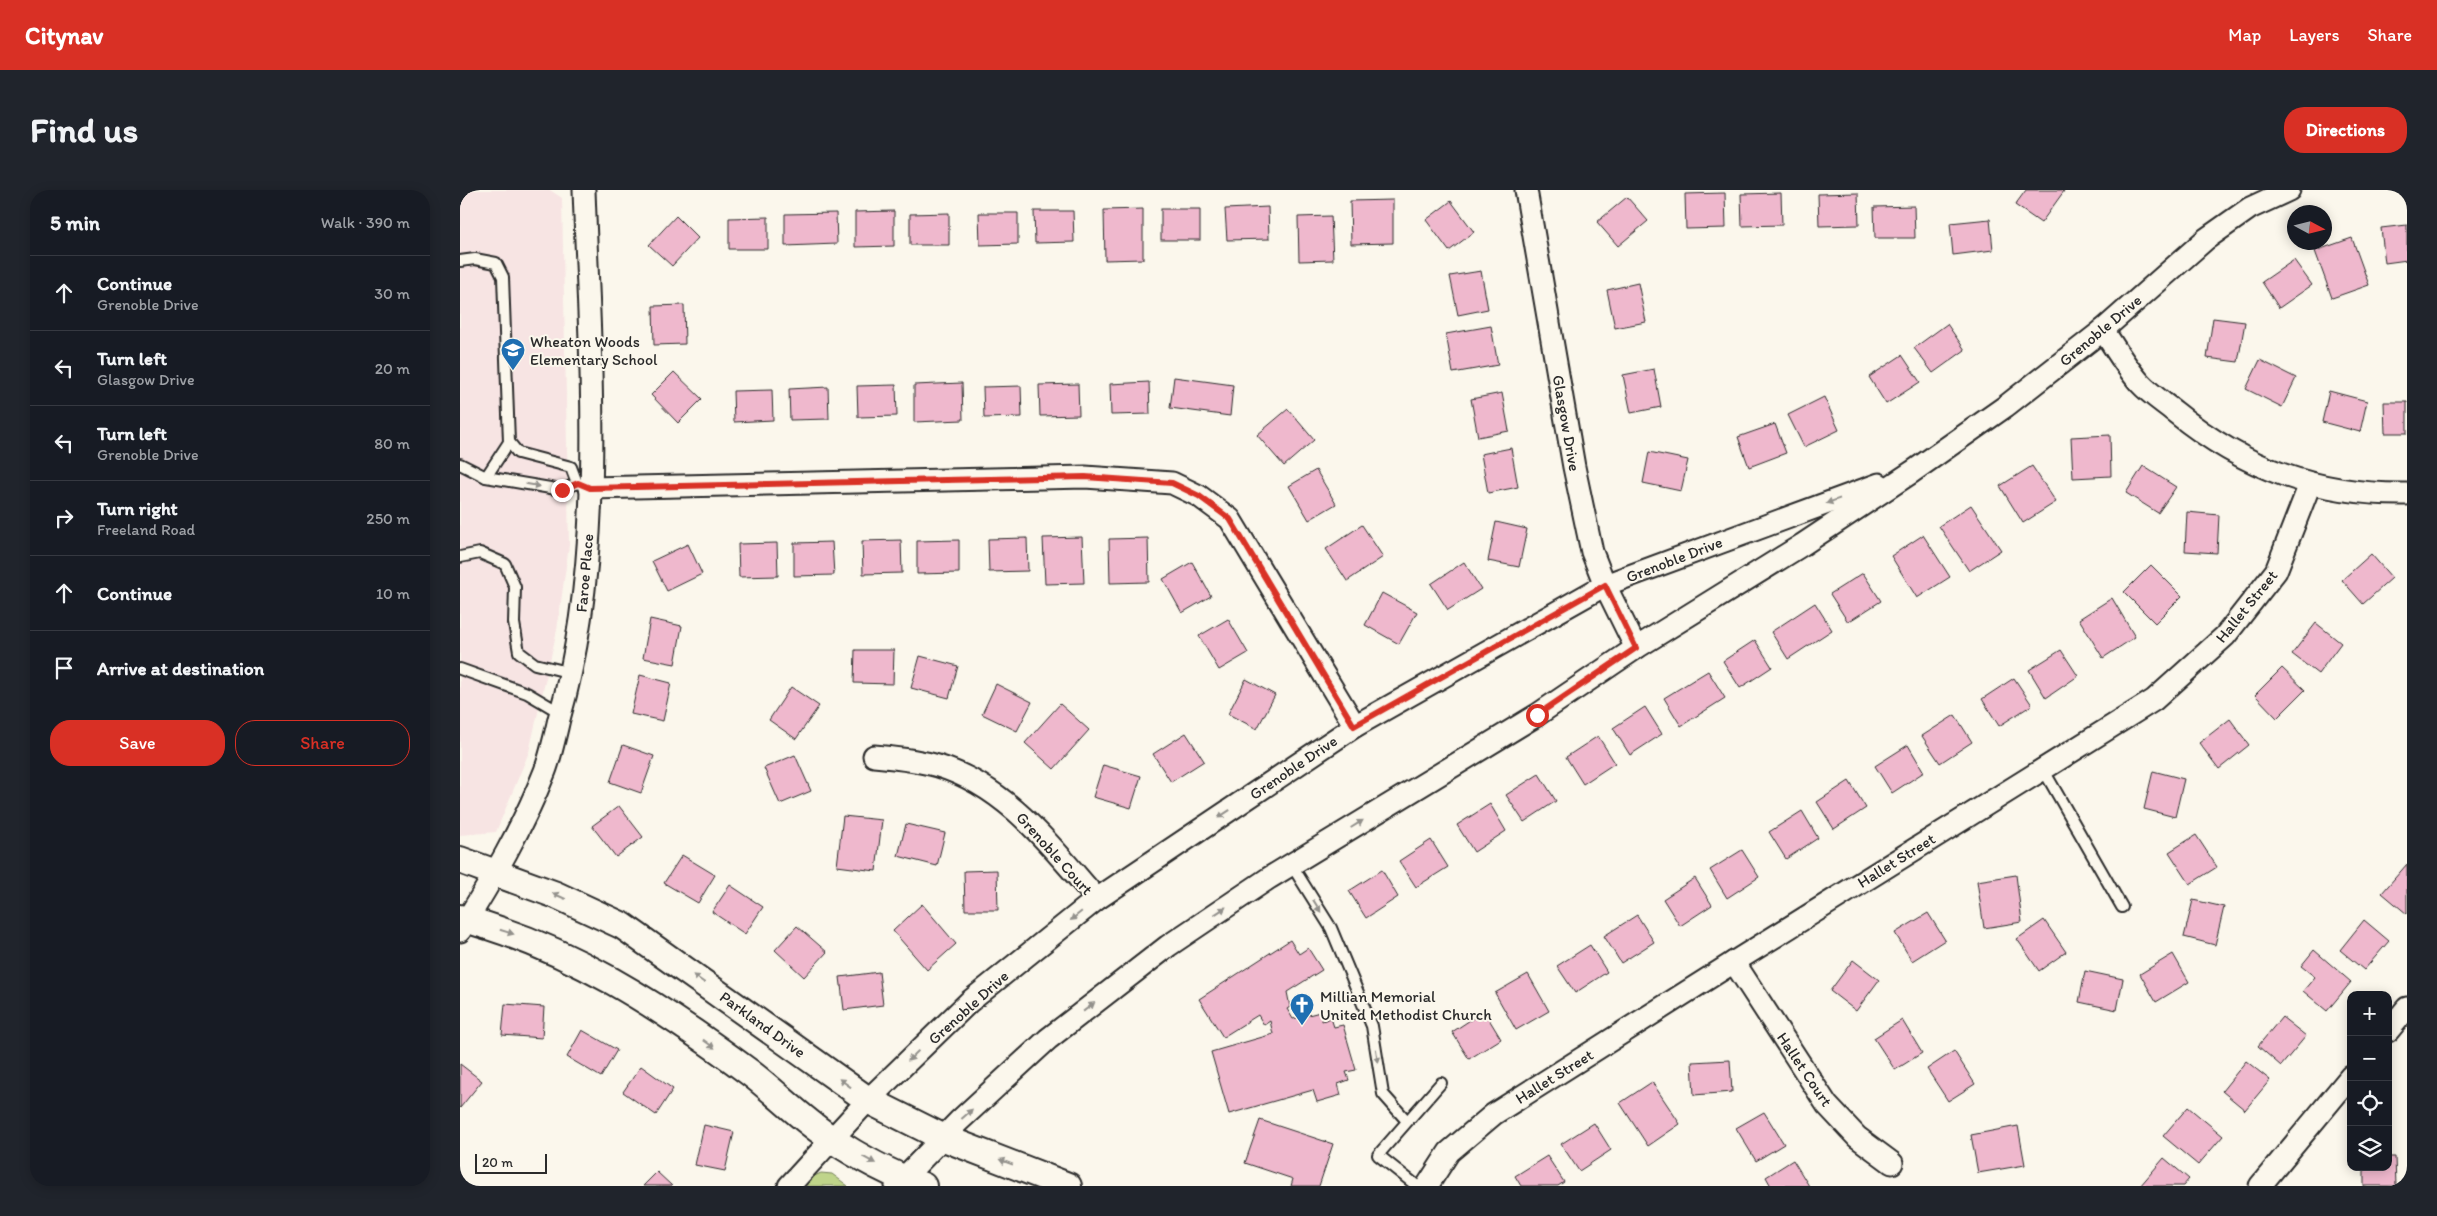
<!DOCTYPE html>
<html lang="en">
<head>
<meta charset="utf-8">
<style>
	:root { --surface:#171b24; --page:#20242c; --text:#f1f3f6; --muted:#9ea1a6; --line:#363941; --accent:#d93025 }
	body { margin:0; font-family:Itim,sans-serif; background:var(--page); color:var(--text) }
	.controls { position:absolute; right:15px; bottom:15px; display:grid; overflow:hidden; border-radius:10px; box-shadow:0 2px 12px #0003 }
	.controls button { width:45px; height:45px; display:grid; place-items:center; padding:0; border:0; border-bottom:1px solid var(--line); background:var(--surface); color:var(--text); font:25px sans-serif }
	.compass { position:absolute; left:1827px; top:15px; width:45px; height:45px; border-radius:50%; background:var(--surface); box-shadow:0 2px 12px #0003; rotate:97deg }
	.scale { position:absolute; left:15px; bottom:12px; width:72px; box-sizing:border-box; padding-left:5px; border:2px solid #2b2b2b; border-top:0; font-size:14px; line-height:18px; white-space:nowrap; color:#2b2b2b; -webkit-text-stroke:4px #fbf7ec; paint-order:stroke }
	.stop { position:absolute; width:15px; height:15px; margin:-11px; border:4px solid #d93025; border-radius:50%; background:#fff }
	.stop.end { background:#d93025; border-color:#fff; box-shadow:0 1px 5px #0008 }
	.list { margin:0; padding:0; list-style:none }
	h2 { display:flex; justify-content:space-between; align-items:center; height:65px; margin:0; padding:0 20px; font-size:21px }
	h2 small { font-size:16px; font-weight:400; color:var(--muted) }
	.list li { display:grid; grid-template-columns:32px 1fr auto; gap:15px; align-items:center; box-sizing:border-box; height:75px; padding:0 20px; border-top:1px solid var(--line) }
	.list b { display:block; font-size:19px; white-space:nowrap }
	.list p { margin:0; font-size:16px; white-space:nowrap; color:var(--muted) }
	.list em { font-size:16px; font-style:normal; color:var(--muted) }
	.actions { display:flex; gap:10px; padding:15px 20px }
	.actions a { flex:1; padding:11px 0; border:1px solid var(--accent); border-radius:20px; text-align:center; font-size:18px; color:var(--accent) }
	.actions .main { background:var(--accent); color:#fff }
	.icon { flex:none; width:28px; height:28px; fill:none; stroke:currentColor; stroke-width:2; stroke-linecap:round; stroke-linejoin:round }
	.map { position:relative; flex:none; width:1947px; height:996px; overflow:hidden; border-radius:20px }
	header { display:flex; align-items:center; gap:30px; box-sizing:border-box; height:70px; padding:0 25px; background:var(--accent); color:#fff }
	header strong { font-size:24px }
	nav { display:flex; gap:28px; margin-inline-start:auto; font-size:18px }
	.intro { display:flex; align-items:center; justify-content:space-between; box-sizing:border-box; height:120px; padding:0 30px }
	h1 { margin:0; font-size:35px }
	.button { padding:12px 22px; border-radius:20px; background:var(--accent); color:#fff; font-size:18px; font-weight:700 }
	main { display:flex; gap:30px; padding:0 30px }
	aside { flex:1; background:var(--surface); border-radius:20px; box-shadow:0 2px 12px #0003 }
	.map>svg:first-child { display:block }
	.built { fill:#f7e4e3 }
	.green { fill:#bfd48a; stroke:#75805a }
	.building { fill:#efb8cd; stroke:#2b2b2b }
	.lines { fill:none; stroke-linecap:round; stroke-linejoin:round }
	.service-casing { stroke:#2b2b2b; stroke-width:14 }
	.minor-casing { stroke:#2b2b2b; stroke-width:25 }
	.tertiary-casing { stroke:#2b2b2b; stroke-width:30 }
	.service { stroke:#fbf7ec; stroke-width:10 }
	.minor { stroke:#fbf7ec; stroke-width:21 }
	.tertiary { stroke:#fbf7ec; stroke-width:26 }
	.oneway { fill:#93918c }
	.route { stroke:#d93025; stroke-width:6 }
	.labels { text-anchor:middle; stroke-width:4; stroke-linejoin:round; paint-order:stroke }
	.street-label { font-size:16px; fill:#2b2b2b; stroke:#fbf7ec }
	.poi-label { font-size:16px; fill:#2b2b2b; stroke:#fbf7ec; text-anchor:start }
</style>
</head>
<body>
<header>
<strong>Citynav</strong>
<nav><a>Map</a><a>Layers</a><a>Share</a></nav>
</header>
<div class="intro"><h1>Find us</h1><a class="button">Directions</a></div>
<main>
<aside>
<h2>5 min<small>Walk · 390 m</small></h2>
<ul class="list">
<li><svg class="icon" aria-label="ahead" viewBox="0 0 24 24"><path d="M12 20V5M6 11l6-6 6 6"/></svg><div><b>Continue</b><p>Grenoble Drive</p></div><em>30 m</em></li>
<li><svg class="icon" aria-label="left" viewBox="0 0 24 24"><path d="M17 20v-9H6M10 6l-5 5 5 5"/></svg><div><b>Turn left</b><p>Glasgow Drive</p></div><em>20 m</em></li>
<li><svg class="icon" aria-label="left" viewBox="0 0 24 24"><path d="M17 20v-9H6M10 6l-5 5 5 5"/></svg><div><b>Turn left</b><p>Grenoble Drive</p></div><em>80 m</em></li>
<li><svg class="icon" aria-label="right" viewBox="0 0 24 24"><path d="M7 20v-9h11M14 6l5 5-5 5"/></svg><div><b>Turn right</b><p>Freeland Road</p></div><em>250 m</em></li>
<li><svg class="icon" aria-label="ahead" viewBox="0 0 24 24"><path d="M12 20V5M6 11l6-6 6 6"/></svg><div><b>Continue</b></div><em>10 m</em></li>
<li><svg class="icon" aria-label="arrive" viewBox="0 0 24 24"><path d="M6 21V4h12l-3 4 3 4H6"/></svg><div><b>Arrive at destination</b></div></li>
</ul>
<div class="actions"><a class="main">Save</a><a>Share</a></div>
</aside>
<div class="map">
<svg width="1947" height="996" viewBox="0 0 1947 996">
	<rect width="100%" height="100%" fill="#fbf7ec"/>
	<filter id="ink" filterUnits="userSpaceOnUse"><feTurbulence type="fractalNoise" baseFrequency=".02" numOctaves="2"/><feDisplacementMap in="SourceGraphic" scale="10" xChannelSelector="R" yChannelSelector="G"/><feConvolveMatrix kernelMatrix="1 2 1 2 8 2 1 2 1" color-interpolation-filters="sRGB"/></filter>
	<g filter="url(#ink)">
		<path class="built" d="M0 0H90L102 8 109 355 97 440 69 562 36 642 0 645Z"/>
		<path class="green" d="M361 983 372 984 388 996H343L350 988Z"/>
		<g class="building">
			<path d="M1566 0H1602L1604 1 1581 33 1555 15Z"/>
			<path d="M1265 3 1266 38 1226 39 1225 4Z"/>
			<path d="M1321 3 1322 35 1282 36 1281 4Z"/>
			<path d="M1398 3 1399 35 1359 36 1358 4Z"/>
			<path d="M1167 7 1188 31 1158 56 1137 32Z"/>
			<path d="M933 10V53L891 54 890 11Z"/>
			<path d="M991 11 1014 42 989 61 966 30Z"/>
			<path d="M1454 16 1455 48H1415L1414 17Z"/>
			<path d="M808 17 809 49 767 50 765 19Z"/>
			<path d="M683 19V69L645 70 644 20Z"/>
			<rect x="701" y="19" width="39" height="31"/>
			<path d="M434 21V56L395 57V22Z"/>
			<path d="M574 21H613L614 52 575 53Z"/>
			<path d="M376 23 377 54 325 56V24Z"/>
			<path d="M489 23V55H450V24Z"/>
			<path d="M519 23H558V54L520 55Z"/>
			<path d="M216 26 238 48 212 76 189 55Z"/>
			<path d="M871 26 873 70 839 71 838 27Z"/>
			<path d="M308 27V59H269V28Z"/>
			<path d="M1530 29 1533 60 1493 65 1490 33Z"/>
			<path d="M1947 35V70L1925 73 1921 38Z"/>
			<path d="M1892 48 1909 95 1872 108 1855 61Z"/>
			<path d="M1834 70 1852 95 1819 118 1802 92Z"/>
			<path d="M1021 81 1028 119 998 125 990 86Z"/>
			<path d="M1178 93 1186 132 1155 138 1147 100Z"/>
			<path d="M224 115 225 154 194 155 193 116Z"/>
			<path d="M1753 128 1785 132 1778 172 1747 168Z"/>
			<path d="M1487 134 1505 160 1473 183 1454 158Z"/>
			<path d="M1031 136 1038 175 993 183 986 144Z"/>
			<path d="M1442 165 1460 192 1426 214 1409 187Z"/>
			<path d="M1800 170 1836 188 1822 217 1786 199Z"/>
			<path d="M1194 179 1201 217 1171 223 1163 185Z"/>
			<path d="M214 182 242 209 218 233 191 205Z"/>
			<path d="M714 187 773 195 770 226 710 218Z"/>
			<path d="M689 192 690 224 651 225 650 194Z"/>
			<path d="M502 193 503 230 454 232V195Z"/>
			<path d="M618 194 619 225 580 226 579 195Z"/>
			<path d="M436 195 437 226 398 227 397 196Z"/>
			<path d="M561 196 562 227 524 228 523 197Z"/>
			<path d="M368 197 369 229 330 230 329 199Z"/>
			<path d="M312 200 313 230 274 232 273 201Z"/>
			<path d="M1869 201 1907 211 1900 242 1862 232Z"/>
			<path d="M1042 203 1049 241 1018 247 1011 209Z"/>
			<path d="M1364 207 1379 240 1344 257 1328 225Z"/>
			<path d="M1924 212H1947V243H1925Z"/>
			<path d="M828 219 854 250 824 276 797 245Z"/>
			<path d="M1315 234 1326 263 1289 277 1278 247Z"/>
			<path d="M1650 245 1651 286 1613 288 1611 247Z"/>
			<path d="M1051 258 1058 297 1028 303 1021 264Z"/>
			<path d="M1189 262 1228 270 1221 301 1183 293Z"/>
			<path d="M1572 276 1596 312 1563 333 1540 296Z"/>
			<path d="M1683 276 1716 297 1698 323 1666 303Z"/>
			<path d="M856 280 876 314 849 330 829 296Z"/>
			<path d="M1511 315 1541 360 1509 381 1479 336Z"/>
			<path d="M1727 322 1759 325 1757 363 1725 361Z"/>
			<path d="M1036 332 1067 339 1059 377 1028 371Z"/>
			<path d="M902 335 923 367 887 391 866 359Z"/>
			<path d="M1463 345 1490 387 1457 408 1431 366Z"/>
			<path d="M622 347 624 393 585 394 583 348Z"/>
			<path d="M567 348 568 381 529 382 528 349Z"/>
			<path d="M688 348 689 392 650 393 649 349Z"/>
			<path d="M441 350 442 383 403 384 402 351Z"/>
			<path d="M499 350V383L457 384V351Z"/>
			<path d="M372 352 374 385 334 386V353Z"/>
			<path d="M317 353 318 386 279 387 278 354Z"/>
			<path d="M228 354 242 384 207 401 192 371Z"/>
			<path d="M1911 364 1932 388 1903 414 1882 390Z"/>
			<path d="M732 372 751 406 722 423 703 389Z"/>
			<path d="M1004 372 1021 399 988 420 971 394Z"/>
			<path d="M1691 375 1722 406 1695 433 1664 402Z"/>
			<path d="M1403 383 1421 411 1388 432 1370 404Z"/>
			<path d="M922 403 957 422 939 454 905 435Z"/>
			<path d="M1652 408 1675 447 1643 468 1619 429Z"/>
			<path d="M1355 413 1372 440 1328 469 1311 442Z"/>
			<path d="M190 429 222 436 215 474 183 468Z"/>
			<path d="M768 429 788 463 759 480 739 446Z"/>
			<path d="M1856 433 1881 453 1858 484 1832 464Z"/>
			<path d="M1295 450 1312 477 1280 498 1263 471Z"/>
			<path d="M395 460H434L433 494 394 493Z"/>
			<path d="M1601 460 1618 486 1586 508 1569 480Z"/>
			<path d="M460 466 498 476 489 508 451 498Z"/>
			<path d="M1822 478 1845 500 1817 528 1795 505Z"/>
			<path d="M1248 481 1265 508 1221 536 1204 508Z"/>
			<path d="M180 485 211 493 203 531 171 524Z"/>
			<path d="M1554 488 1572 515 1539 536 1522 509Z"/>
			<path d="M786 489 815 505 797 539 768 524Z"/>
			<path d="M536 494 572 512 557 541 522 524Z"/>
			<path d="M331 497 359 516 336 549 309 530Z"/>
			<path d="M600 514 629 540 594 579 565 553Z"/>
			<path d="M1185 517 1202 544 1170 565 1153 538Z"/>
			<path d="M1495 525 1512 552 1480 573 1462 546Z"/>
			<path d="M1770 529 1789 555 1759 579 1739 553Z"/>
			<path d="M726 543 744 571 711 592 693 564Z"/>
			<path d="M1138 546 1155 573 1123 594 1106 567Z"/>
			<path d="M163 555 194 566 181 603 150 592Z"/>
			<path d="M1448 555 1464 582 1432 603 1415 576Z"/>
			<path d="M335 565 351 601 320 614 304 578Z"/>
			<path d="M643 575 681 586 671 618 633 607Z"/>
			<path d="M1693 581 1724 589 1715 627 1684 619Z"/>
			<path d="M1079 584 1096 611 1064 632 1046 605Z"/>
			<path d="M1389 591 1406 618 1374 639 1357 612Z"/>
			<path d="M1030 614 1046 641 1014 662 997 635Z"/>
			<path d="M159 616 183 647 156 667 132 636Z"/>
			<path d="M1342 621 1358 648 1326 669 1309 642Z"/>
			<path d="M383 626 422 630 416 681 377 676Z"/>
			<path d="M446 634 485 643 477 676 438 666Z"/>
			<path d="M1736 645 1757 677 1730 694 1709 662Z"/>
			<path d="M971 650 988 677 956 697 939 671Z"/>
			<path d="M1282 660 1299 687 1267 708 1250 680Z"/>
			<path d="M222 665 255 685 238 713 204 693Z"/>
			<path d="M1947 674V724L1922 703Z"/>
			<path d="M537 680 538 720H505L504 681Z"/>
			<path d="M922 680 938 707 906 728 889 701Z"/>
			<path d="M1556 685 1562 732 1524 738 1517 691Z"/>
			<path d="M1235 688 1252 715 1220 736 1203 709Z"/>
			<path d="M270 695 303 717 285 744 252 722Z"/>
			<path d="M1733 710 1764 717 1755 755 1724 747Z"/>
			<path d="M462 714 496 754 467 780 433 741Z"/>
			<path d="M1468 723 1485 750 1452 771 1435 743Z"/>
			<path d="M1177 725 1194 752 1161 773 1144 746Z"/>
			<path d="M1584 730 1606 762 1579 781 1557 749Z"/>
			<path d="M1904 730 1929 751 1904 780 1880 760Z"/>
			<path d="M337 736 367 762 344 787 315 760Z"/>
			<path d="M830 750 839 764 848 758 862 780 827 802 830 817 827 819 833 829 860 822 862 831 871 828 874 837 883 835 896 880 886 882 889 890 878 894 881 905 857 912 853 900 769 924 751 862 813 844 810 831 804 835 798 825 763 847 739 809Z"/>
			<path d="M1130 755 1147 782 1115 803 1097 776Z"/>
			<path d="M1854 760 1891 792 1867 821 1843 801 1855 787 1841 776Z"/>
			<path d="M1713 764 1729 792 1696 812 1680 784Z"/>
			<path d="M1393 770 1419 790 1396 821 1370 801Z"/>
			<path d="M1625 781 1663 789 1657 820 1619 812Z"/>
			<path d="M419 782 423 815 384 820 380 787Z"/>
			<path d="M1068 784 1089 821 1056 840 1035 803Z"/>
			<path d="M45 814 84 817 82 848 42 845Z"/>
			<path d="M1024 821 1041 849 1009 869 992 842Z"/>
			<path d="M1822 827 1846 846 1821 876 1798 856Z"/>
			<path d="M1442 830 1462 863 1435 880 1414 848Z"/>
			<path d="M122 840 157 860 141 887 107 867Z"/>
			<path d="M1494 861 1515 894 1488 911 1467 879Z"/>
			<path d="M1270 870 1272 902 1234 905 1232 872Z"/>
			<path d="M1786 871 1810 890 1785 920 1762 901Z"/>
			<path d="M0 874 22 891 0 918Z"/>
			<path d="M181 876 213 899 196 925 163 902Z"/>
			<path d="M1192 892 1220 934 1188 956 1160 913Z"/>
			<path d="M1728 917 1763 946 1738 975 1703 946Z"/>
			<path d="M1304 922 1324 954 1296 971 1276 938Z"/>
			<path d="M800 930 873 954 859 996H831L833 989 785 973Z"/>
			<path d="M1134 933 1151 960 1119 981 1101 954Z"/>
			<path d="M244 935 274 942 265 981 235 975Z"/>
			<path d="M1558 936 1565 975 1518 983 1511 945Z"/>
			<path d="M1087 966 1104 992 1098 996H1061L1055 986Z"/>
			<path d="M1928 967H1935L1936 996H1904V977H1928Z"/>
			<path d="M1704 968 1729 989 1723 996H1680Z"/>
			<path d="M1333 970 1349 996H1311L1306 987Z"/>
			<path d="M197 982 212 996H183Z"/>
		</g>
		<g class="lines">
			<defs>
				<g id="service">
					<path d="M0 71 15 69 36 73 43 87 49 252 26 287"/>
					<path d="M49 252 58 263 111 277 117 293 123 295"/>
					<path d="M0 274 26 287 102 300 117 293"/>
					<path d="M0 367 20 363 45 374 55 397 54 433 59 462 75 474 112 483"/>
					<path d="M0 479 67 503 101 523"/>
					<path d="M1583 579 1662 717"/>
					<path d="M831 674 871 738 912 836 923 904 947 931"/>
					<path d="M957 996 918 965 981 893"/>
				</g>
				<g id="minor">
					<path d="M1066 0 1114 277 1132 362 1145 395 1176 458"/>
					<path d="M1643 140C1655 158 1666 177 1680 193 1690 204 1704 213 1715 222 1785 279 1857 305 1947 304"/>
					<path d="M130 298 625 287 712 293 739 306 770 329 895 536"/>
					<path d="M414 566C435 568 458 570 478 576 548 597 591 657 637 709"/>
					<path d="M0 741C32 690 63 637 85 581 91 565 95 546 99 529 147 363 130 171 124 0"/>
					<path d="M1274 772 1367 915 1397 947 1432 973"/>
					<path d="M1928 841 1947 818"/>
					<path d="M329 996 408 910 509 812 637 709 895 536 1145 395 1419 294"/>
					<path d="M436 996 499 931 588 849 708 756 809 688 1077 525 1176 458 1342 355 1452 282 1546 216 1643 140 1746 49 1790 18 1829 0"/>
					<path d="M967 996 989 962 1034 924 1274 772 1694 510 1765 446 1816 381 1850 294"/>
					<path d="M1800 996 1891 886"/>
				</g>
				<g id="tertiary">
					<path d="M0 670 96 705 163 736 408 910 484 948 608 996"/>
					<path d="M0 728C108 756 200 816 289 882 317 903 342 930 372 949 398 967 433 985 463 996"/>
				</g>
			</defs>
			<use href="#service" class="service-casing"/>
			<use href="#minor" class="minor-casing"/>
			<use href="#tertiary" class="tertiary-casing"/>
			<use href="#service" class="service"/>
			<use href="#minor" class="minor"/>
			<use href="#tertiary" class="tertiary"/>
		</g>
		<defs><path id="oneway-solid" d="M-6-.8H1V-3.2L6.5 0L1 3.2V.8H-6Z" transform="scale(1.25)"/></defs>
		<g class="oneway">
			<use href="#oneway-solid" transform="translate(73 295) rotate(10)"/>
			<use href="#oneway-solid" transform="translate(1373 311) rotate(160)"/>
			<use href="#oneway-solid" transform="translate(764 624) rotate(146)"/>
			<use href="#oneway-solid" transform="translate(897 634) rotate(-32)"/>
			<use href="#oneway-solid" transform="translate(99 706) rotate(-156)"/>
			<use href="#oneway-solid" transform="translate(857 716) rotate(58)"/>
			<use href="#oneway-solid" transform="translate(760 721) rotate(-34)"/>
			<use href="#oneway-solid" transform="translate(616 726) rotate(141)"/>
			<use href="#oneway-solid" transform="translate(47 742) rotate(17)"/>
			<use href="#oneway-solid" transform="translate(239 789) rotate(-145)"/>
			<use href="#oneway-solid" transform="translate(629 817) rotate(-38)"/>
			<use href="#oneway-solid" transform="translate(249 854) rotate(36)"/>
			<use href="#oneway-solid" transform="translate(453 866) rotate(136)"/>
			<use href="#oneway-solid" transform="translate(917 866) rotate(81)"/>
			<use href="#oneway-solid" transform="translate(385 893) rotate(-144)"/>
			<use href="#oneway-solid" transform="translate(507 924) rotate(-42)"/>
			<use href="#oneway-solid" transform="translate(409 970) rotate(28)"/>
			<use href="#oneway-solid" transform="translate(546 972) rotate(-159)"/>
		</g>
	</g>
	<g class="lines" filter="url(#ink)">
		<path class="route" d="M102 300 118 293 130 298 625 287 712 293 739 306 770 329 894 536 1145 395 1176 458 1077 525"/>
	</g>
	<defs>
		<symbol id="school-pin" viewBox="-11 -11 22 30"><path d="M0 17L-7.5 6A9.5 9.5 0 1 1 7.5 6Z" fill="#1f6fb2" stroke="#fbf7ec"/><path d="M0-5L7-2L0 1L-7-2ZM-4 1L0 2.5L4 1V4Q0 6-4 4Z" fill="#fff"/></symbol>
		<symbol id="church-pin" viewBox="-11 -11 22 30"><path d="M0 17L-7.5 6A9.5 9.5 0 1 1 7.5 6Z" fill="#1f6fb2" stroke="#fbf7ec"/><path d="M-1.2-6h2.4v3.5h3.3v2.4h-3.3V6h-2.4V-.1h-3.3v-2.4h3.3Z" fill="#fff"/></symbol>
	</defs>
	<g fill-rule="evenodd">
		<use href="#school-pin" x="39" y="146" width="28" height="38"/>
		<use href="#church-pin" x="828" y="801" width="28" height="38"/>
	</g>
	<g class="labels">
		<g class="street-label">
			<text transform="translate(1640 140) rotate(-40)" y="6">Grenoble Drive</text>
			<text transform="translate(1107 233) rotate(80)" y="6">Glasgow Drive</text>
			<text transform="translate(1214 369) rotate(-21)" y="6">Grenoble Drive</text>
			<text transform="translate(124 383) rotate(-85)" y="6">Faroe Place</text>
			<text transform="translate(1786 416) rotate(-51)" y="6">Hallet Street</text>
			<text transform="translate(833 577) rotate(-34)" y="6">Grenoble Drive</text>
			<text transform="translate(595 663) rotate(48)" y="6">Grenoble Court</text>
			<text transform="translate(1436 670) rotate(-32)" y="6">Hallet Street</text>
			<text transform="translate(508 817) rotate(-42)" y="6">Grenoble Drive</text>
			<text transform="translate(303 834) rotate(36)" y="6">Parkland Drive</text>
			<text transform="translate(1345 879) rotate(56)" y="6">Hallet Court</text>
			<text transform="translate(1094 886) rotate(-32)" y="6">Hallet Street</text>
		</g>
		<g class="poi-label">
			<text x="70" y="157">Wheaton Woods<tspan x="70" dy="18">Elementary School</tspan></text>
			<text x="860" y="812">Millian Memorial<tspan x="860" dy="18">United Methodist Church</tspan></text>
		</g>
	</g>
</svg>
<div class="controls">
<button>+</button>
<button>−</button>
<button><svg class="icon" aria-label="locate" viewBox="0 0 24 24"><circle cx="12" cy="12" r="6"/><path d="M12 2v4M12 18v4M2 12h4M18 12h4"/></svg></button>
<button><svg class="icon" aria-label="layers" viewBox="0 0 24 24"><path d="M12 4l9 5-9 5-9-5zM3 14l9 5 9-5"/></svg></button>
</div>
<svg class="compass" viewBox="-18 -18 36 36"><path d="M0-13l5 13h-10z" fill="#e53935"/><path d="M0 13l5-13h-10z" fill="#9ea1a6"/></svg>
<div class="scale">20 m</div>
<div class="stop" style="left:1077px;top:525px"></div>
<div class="stop end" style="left:102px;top:300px"></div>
</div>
</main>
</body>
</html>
